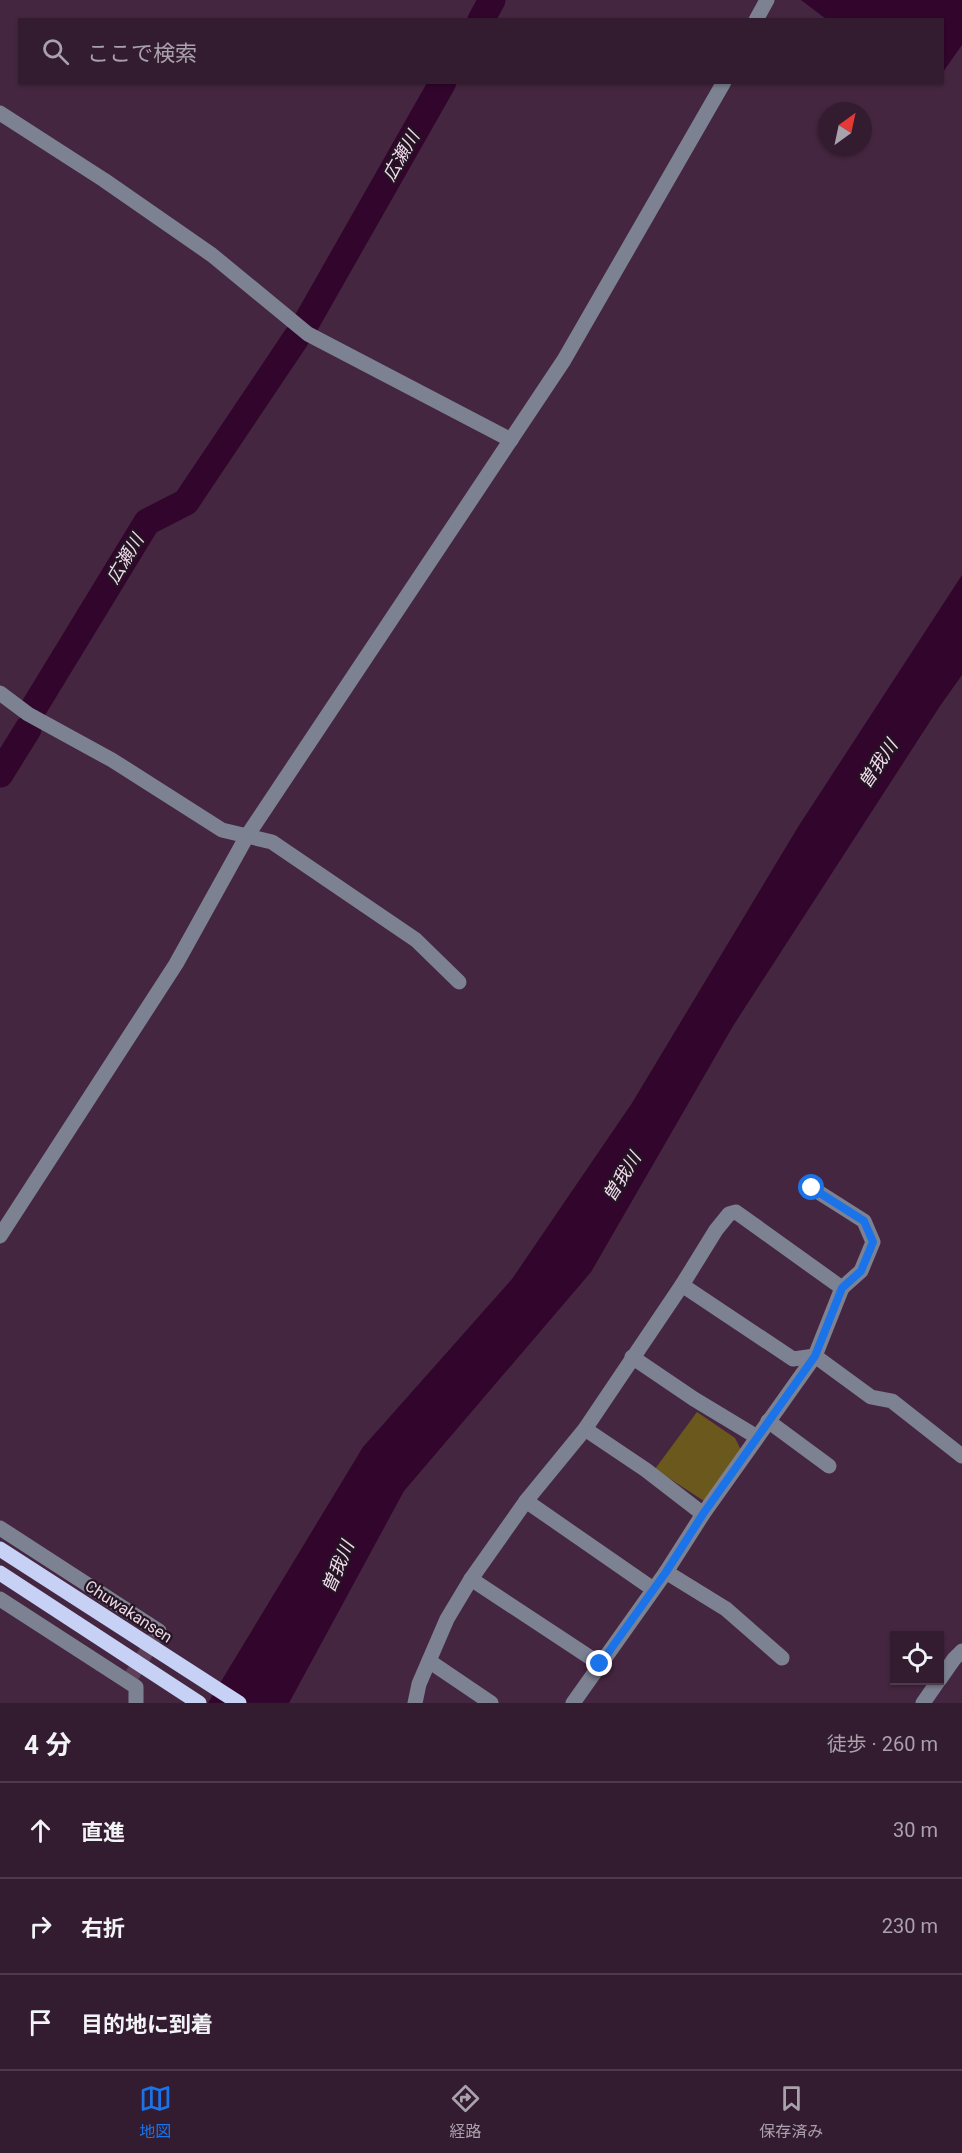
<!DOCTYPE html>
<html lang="ja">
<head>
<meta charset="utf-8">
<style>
	:root { --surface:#341c30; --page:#3c2538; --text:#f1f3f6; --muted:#a9a1ab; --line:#4e3a4c; --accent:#1a73e8 }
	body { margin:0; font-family:Roboto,"Noto Sans JP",sans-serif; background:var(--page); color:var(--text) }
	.controls { position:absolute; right:18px; bottom:18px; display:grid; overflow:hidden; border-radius:0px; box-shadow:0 2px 4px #0004 }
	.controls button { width:54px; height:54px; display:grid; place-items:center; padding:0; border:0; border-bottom:2px solid var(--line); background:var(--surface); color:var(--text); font:30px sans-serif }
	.compass { position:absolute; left:818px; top:102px; width:54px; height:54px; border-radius:50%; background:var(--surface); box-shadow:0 2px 4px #0004; rotate:33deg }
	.stop { position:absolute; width:18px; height:18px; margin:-14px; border:4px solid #1a73e8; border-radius:50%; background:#fff }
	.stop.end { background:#1a73e8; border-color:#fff; box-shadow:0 2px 6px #0008 }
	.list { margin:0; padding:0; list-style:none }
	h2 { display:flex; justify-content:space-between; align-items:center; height:78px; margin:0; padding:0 24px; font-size:26px }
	h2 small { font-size:20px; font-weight:400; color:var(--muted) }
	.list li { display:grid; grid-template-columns:39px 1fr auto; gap:18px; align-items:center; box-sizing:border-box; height:96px; padding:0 24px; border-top:2px solid var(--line) }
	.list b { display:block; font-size:22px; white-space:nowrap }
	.list em { font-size:20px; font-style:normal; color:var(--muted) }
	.icon { flex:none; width:33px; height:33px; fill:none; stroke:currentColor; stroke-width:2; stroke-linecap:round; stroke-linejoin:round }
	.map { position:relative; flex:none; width:962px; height:1703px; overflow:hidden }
	.search { position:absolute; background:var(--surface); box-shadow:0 2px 4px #0004; left:18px; right:18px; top:18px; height:66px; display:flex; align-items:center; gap:15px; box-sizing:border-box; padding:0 21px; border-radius:0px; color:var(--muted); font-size:22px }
	.sheet { height:366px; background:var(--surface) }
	nav { display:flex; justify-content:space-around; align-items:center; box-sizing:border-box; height:84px; border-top:2px solid var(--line); background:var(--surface); font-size:16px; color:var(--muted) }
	nav a { display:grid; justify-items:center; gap:3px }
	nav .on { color:var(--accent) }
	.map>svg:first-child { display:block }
	.green { fill:#6a581c }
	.water { fill:#32052d }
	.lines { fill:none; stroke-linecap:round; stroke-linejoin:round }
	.river { stroke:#32052d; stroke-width:27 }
	.minor-tunnel { stroke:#5e4159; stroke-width:15; stroke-dasharray:15 8; stroke-linecap:butt }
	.minor { stroke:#7d8293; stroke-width:15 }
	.major { stroke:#c6d1f5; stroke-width:15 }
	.route { stroke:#1a73e8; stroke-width:8 }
	.labels { text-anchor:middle; stroke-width:4.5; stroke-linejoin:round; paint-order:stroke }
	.street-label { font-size:16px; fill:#ebd7e7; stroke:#231521 }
	.water-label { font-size:18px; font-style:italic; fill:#f1daed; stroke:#231521 }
</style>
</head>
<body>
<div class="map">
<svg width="962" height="1703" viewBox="0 0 962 1703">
	<rect width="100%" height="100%" fill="#452640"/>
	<path class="green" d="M697 1412 735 1438 742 1452 707 1503 655 1469Z"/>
	<g class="water">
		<path d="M801 0H962V45L943 72 942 20 826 19Z"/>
		<path d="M962 575V675L940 706 733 1026 591 1272 404 1491 289 1703H208L363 1447 512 1279 632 1103 798 827Z"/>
	</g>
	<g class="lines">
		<g class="river">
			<path d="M481 20 492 0"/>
			<path d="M306 323 443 82"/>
			<path d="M33 709 147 522 186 502 296 338"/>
			<path d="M0 774 28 729"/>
		</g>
		<path class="minor-tunnel" d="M128 1682 159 1631"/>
		<g class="minor">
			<path d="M756 20 767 0"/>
			<path d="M0 113 104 180 212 255 308 334 511 440"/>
			<path d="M0 693 28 714 112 760 222 830 272 842 416 940 459 982"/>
			<path d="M812 1188 864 1221 873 1242 861 1271 842 1288"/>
			<path d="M0 1236 176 964 247 836 564 360 724 82"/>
			<path d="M682 1285 793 1359 815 1356 871 1397 892 1401 962 1456"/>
			<path d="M632 1357 694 1399 757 1437"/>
			<path d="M768 1421 829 1466"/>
			<path d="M585 1429 646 1470 703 1514"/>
			<path d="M526 1501 653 1589"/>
			<path d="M0 1528 159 1631"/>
			<path d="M666 1572 726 1609 782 1658"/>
			<path d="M471 1579 600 1664"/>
			<path d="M0 1599 136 1687V1703"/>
			<path d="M429 1661 491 1703"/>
			<path d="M940 1679 954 1659 962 1651"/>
			<path d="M415 1703 419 1684 447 1619 471 1579 526 1501 585 1429 682 1285 716 1230 729 1214 736 1212 842 1288 815 1356 703 1514 666 1572 573 1703"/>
			<path d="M923 1703 939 1680"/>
		</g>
		<g class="major">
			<path d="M0 1549 239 1703"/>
			<path d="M0 1573 199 1703"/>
		</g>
	</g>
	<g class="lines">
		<path class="route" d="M600 1664 666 1572 703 1514 815 1356 842 1288 861 1271 873 1242 864 1221 812 1188"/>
	</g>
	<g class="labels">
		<g class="street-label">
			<text transform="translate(129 1611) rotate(33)" y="6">Chuwakansen</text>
		</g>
		<g class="water-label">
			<text transform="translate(401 156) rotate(-60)" y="6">広瀬川</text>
			<text transform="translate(125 559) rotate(-59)" y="6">広瀬川</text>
			<text transform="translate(878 764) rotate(-56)" y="6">曽我川</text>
			<text transform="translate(622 1177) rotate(-58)" y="6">曽我川</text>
			<text transform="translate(338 1567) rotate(-67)" y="6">曽我川</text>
		</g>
	</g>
</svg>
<div class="controls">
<button><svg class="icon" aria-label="locate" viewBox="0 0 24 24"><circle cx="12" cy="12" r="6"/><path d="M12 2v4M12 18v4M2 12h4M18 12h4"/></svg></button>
</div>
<svg class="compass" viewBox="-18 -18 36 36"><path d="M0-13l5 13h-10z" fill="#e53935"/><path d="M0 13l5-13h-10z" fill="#a9a1ab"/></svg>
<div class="stop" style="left:812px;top:1188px"></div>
<div class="stop end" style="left:600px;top:1664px"></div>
<div class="search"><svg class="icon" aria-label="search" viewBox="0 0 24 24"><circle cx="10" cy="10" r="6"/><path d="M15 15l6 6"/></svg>ここで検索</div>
</div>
<section class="sheet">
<h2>4 分<small>徒歩 · 260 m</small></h2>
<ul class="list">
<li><svg class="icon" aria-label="ahead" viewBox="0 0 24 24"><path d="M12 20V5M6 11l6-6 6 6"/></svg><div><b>直進</b></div><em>30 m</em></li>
<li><svg class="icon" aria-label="right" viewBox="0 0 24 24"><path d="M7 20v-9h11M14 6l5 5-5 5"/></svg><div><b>右折</b></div><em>230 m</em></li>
<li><svg class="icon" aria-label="arrive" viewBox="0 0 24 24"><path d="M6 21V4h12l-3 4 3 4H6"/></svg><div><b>目的地に到着</b></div></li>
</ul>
</section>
<nav>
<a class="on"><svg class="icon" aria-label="map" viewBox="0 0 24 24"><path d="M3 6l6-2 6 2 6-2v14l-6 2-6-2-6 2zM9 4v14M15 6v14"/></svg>地図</a>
<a><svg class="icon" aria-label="directions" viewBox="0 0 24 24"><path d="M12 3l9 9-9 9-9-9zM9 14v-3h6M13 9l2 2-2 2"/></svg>経路</a>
<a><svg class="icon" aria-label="saved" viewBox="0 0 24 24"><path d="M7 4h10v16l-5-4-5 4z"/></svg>保存済み</a>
</nav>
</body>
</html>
